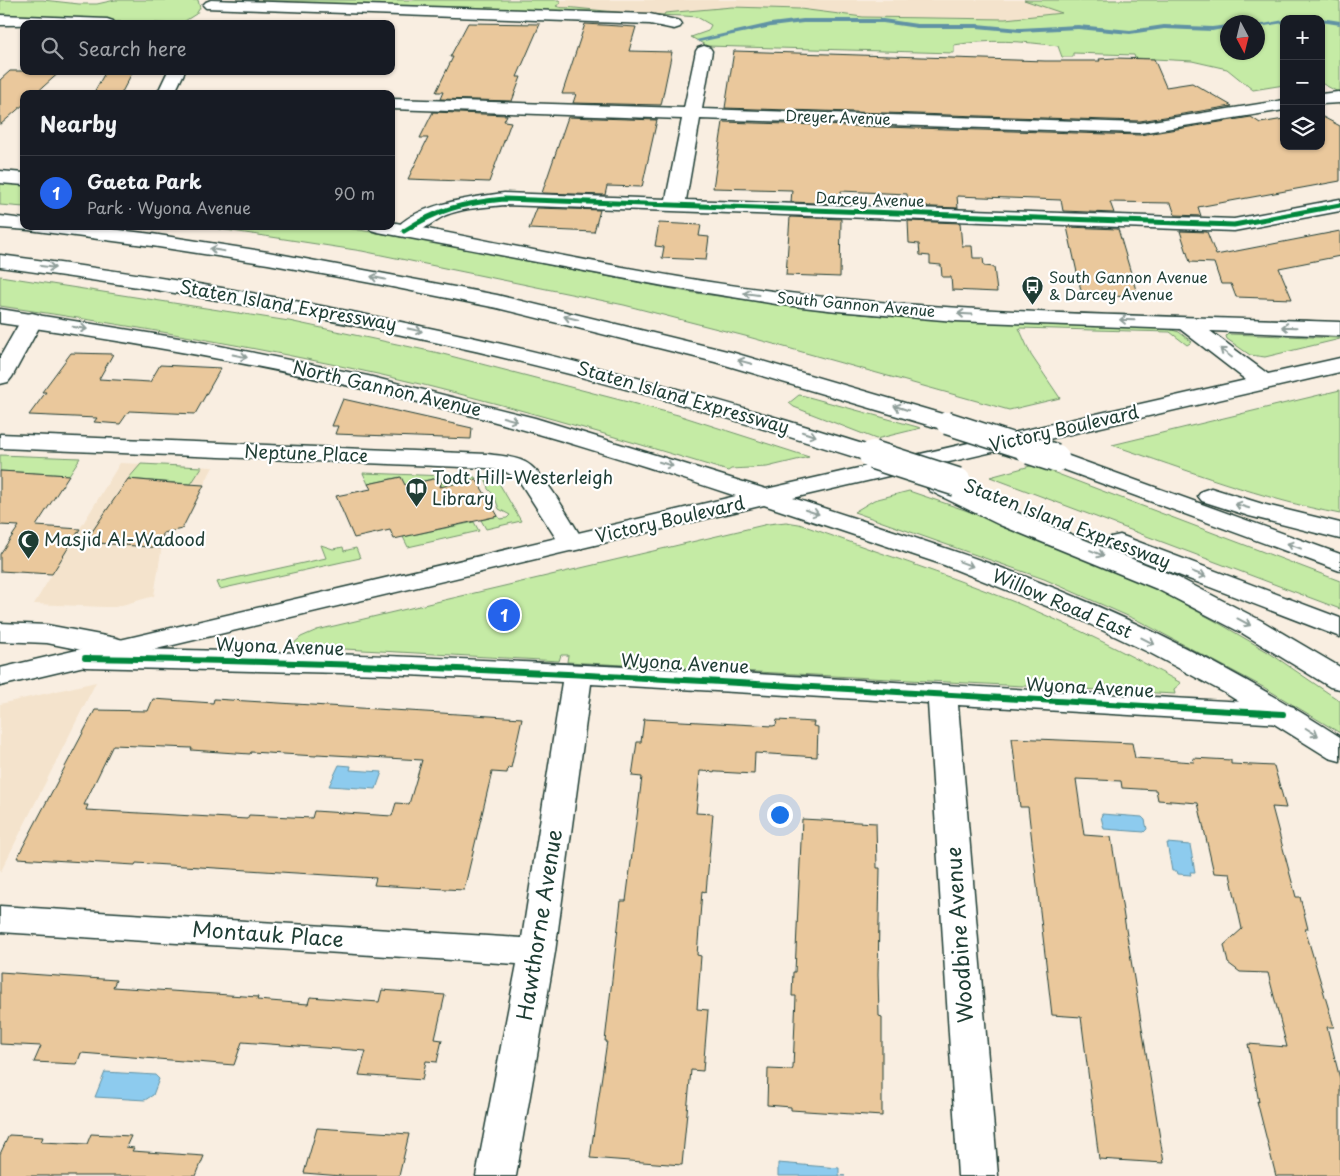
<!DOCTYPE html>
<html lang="en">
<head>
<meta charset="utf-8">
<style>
	:root { --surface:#171b24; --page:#20242c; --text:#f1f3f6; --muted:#9ea1a6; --line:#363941; --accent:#2563eb }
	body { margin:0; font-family:"Playpen Sans",sans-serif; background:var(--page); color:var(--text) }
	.controls { position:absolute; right:15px; top:15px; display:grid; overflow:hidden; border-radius:10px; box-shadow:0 1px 4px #0004 }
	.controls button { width:45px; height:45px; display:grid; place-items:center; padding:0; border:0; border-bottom:1px solid var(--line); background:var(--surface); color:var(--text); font:25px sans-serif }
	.compass { position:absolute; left:1220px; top:15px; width:45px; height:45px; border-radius:50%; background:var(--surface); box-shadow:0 1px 4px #0004; rotate:173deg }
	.you { position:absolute; left:779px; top:814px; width:18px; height:18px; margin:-12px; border:4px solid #fff; border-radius:50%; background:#1a73e8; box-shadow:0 0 0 8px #1a73e833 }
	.badge { display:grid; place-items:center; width:32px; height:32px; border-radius:50%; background:var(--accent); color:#fff; font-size:16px; font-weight:700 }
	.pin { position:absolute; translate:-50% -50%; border:2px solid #fff; box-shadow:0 1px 5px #0006 }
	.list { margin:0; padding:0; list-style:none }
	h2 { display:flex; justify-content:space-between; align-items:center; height:65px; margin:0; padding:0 20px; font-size:21px }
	h2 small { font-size:16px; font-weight:400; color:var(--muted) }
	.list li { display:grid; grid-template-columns:32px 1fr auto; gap:15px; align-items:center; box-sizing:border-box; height:75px; padding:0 20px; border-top:1px solid var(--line) }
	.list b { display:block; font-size:19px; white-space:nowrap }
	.list p { margin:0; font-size:16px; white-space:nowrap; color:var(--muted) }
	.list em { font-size:16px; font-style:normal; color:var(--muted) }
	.icon { flex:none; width:28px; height:28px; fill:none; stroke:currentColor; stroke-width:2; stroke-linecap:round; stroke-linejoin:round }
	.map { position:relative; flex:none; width:1340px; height:1176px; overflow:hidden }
	.search { position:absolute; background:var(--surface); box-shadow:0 1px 4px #0004; left:20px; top:20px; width:375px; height:55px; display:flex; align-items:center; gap:12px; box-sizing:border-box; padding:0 18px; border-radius:10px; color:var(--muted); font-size:19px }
	.panel { position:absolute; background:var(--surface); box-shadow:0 1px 4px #0004; left:20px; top:90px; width:375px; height:140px; border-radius:10px }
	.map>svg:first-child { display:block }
	.built { fill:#f4e3cc }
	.green { fill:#c5eba5; stroke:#72946c; fill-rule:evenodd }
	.water { fill:#8dcbee; stroke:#6192a4 }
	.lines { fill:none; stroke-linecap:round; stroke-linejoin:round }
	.stream { fill:#6192a4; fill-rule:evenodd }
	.building { fill:#eac89c; stroke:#1f3d34; fill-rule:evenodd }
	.minor-casing { stroke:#1f3d34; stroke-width:3 }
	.major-casing { stroke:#1f3d34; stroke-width:3 }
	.highway-casing { stroke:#1f3d34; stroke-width:3 }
	.minor { fill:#fff; fill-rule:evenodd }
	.major { fill:#fff; fill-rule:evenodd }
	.highway { fill:#fff; fill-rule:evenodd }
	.highway-bridge-far1-casing { stroke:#1f3d34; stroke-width:25; stroke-linecap:butt }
	.highway-bridge-casing { stroke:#1f3d34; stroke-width:31; stroke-linecap:butt }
	.highway-bridge-far1 { stroke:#fff; stroke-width:22 }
	.highway-bridge { stroke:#fff; stroke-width:28 }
	.cycleway-far2-casing { stroke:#fff; stroke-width:5.5 }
	.cycleway-far1-casing { stroke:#fff; stroke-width:8 }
	.cycleway-casing { stroke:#fff; stroke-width:9 }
	.cycleway-far2 { stroke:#00873e; stroke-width:4 }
	.cycleway-far1 { stroke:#00873e; stroke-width:5 }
	.cycleway { stroke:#00873e; stroke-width:6 }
	.oneway { stroke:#8f9e9a }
	.labels { text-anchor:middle; stroke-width:4.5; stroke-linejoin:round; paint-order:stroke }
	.far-street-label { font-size:15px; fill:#1f3d34; stroke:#fff }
	.far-poi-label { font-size:15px; fill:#1f3d34; stroke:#fff; text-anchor:start }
	.street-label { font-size:18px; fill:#1f3d34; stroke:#fff }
	.poi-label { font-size:18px; fill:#1f3d34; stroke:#fff; text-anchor:start }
	.near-street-label { font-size:21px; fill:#1f3d34; stroke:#fff }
</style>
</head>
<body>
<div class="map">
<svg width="1340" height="1176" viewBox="0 0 1340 1176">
	<rect width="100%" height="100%" fill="#f9eee1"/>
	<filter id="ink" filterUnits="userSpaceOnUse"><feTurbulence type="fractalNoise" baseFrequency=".02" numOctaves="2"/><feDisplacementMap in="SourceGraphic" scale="10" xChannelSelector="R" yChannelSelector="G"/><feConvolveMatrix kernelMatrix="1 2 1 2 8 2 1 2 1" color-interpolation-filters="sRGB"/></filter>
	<g filter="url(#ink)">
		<g class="built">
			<path d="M221 0H1340V93L1321 83V19L1228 22 1227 34Z"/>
			<path d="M120 463 213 467 181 529 164 533 154 596 115 607H105L34 604Z"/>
			<path d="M96 682 0 873V704Z"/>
		</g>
		<g class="green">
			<path d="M0 0H43L79 4H97L115 0H198L200 8 196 14 180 24 0 17Z"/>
			<path d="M221 0H559L561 3 556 6C562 9 568 7 575 8 605 11 634 14 664 15L665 13 732 7 800 9 863 17 1005 19 1062 13 1024 0H1327L1340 2V93L1321 83V19H1284V85L1253 90 1227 69 1192 61 1135 58 1134 55 1073 53V57H1062L1058 46C1022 41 989 39 954 45V53L707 46 691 37 708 31 711 25 697 17 684 16ZM1228 22H1258V52H1228Z"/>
			<path d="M0 183 24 185V207L0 205Z"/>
			<path d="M200 226H335L414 239 688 292 830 311 884 316 1165 328 1179 332 1192 342 1187 345 1170 332 1019 328 1031 355 1060 398 1009 410 745 336 624 305 362 251Z"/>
			<path d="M0 276 289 321 439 353 678 415 809 457 767 467 731 469 728 471C613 436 499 402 382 375 256 347 128 325 0 306Z"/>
			<path d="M1228 334 1340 338V339L1265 357 1250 355 1227 339 1226 336Z"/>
			<path d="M1340 390V514C1262 499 1187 470 1112 445Z"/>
			<path d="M799 395 805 396 921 428 876 439 794 407 789 403Z"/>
			<path d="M0 455 80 458 69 475 0 471Z"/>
			<path d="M141 464 202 467 191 484 128 479Z"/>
			<path d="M1034 465 1340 581V609L990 477Z"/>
			<path d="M363 473 475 477 476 479 442 487 437 478 405 485 400 477 368 484Z"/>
			<path d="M482 478H496L521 521 486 529 481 520 498 516 500 519 507 518 510 515 499 509 494 495 488 489 487 482Z"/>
			<path d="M909 491 997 521 1137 579 1217 622 1268 652 1340 701V733L1265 688 1139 621 1044 579 854 512 874 500Z"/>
			<path d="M474 522 479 531 408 547 403 537Z"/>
			<path d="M786 522 799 524C871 550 945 574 1017 603 1073 626 1127 653 1181 683L1174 689 1175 694 567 662 568 655H561L559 661 291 646 301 637 317 630 768 524Z"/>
			<path d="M321 545 333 549 343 547 344 551 356 548 360 558 220 589 217 582 326 558Z"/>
		</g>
		<g class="water">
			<path d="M339 765 351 766 350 770 382 772 376 789 329 786Z"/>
			<path d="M1102 814 1142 817 1145 820 1147 829 1144 832 1104 829 1101 817Z"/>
			<path d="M1167 843 1190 845 1195 872H1190L1191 875 1178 874 1177 871H1172Z"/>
			<path d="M105 1072 155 1075 159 1079 153 1095 145 1100 95 1097Z"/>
			<path d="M778 1163 839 1168V1175L845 1176H778Z"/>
		</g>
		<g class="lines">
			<g class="stream">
				<path d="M1321 18 1340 21V25L1321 22Z"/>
				<path d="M803 19H883L917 24H977L1020 28 1078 25 1130 30 1164 25 1212 27 1228 25V28L1212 31 1164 29 1130 34 1078 29 1020 32 977 28H917L883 23H803L771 27 699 42 696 40 771 23Z"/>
				<path d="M1284 20V23L1258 27V25Z"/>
			</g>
		</g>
		<g class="building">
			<path d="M468 23 540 24 517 77H521L512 101 440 99 443 92H436L453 57H450Z"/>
			<path d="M585 24 636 27 629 51 672 52 661 105 573 103 576 94H562Z"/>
			<path d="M734 51 1045 61H1100L1099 59 1115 58 1154 59 1166 87 1192 83 1232 106 1140 121 725 108Z"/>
			<path d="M10 71H61L35 94H24V104L0 125V80Z"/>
			<path d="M106 71H133L121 94H93Z"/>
			<path d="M433 112 507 115 504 121 511 122 489 182 408 179 428 138H420Z"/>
			<path d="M1321 116 1340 126V181L1198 207 1201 216 1175 215 1171 203 1110 202 1114 213 1063 211 1061 200 957 196 958 208 908 206 907 194 841 191V204L791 202 792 190 713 188 723 122 1140 135 1251 117 1260 123 1284 119V146H1321Z"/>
			<path d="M568 117 657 120 642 187 607 186 605 195 542 193Z"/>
			<path d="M537 208 600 210 594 232 529 229Z"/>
			<path d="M790 217 841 219 840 277 786 275Z"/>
			<path d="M908 221 960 223 962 246H972L973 258H983L984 266 994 267 997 292 952 290 951 277H942L941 265 930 264V256L920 255 919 244 909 243Z"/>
			<path d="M659 223 701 225 699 236 709 237 706 260 662 258 664 247 655 246Z"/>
			<path d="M1067 227 1118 229 1138 297 1082 295Z"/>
			<path d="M1180 231 1207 232 1216 255 1340 231V256L1279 268 1292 299 1236 297 1231 284H1221L1214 263 1190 262Z"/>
			<path d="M71 353 113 354 99 379 150 382 160 365 221 368 195 414 129 411 120 424 94 422 97 418 29 415 46 392H42Z"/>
			<path d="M343 399 472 428 471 439 335 434 338 426H332Z"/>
			<path d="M0 471 69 475 36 526 80 529 52 574 0 571V554L19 526 0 525Z"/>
			<path d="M401 477 405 485 443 477 440 487 476 479 498 516 394 539 390 530 354 538 336 496 371 489 368 484Z"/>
			<path d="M128 479 172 483 204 485 182 529 163 533 162 548 85 542Z"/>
			<path d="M153 699 213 703 214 699 522 718 511 768 508 767 507 773 492 772 464 890 374 885 376 878 136 863 135 865 17 858 95 710 148 711ZM113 745 192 748 191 750 250 754 251 752 316 756 317 754 422 760 409 804 396 803 392 816 314 811 312 818 249 815 247 819 86 810 88 805H84Z"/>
			<path d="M644 719 773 726 776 725 777 720 814 722 813 726 818 727 817 757 755 753 754 774 700 771 696 813 713 814 706 892 702 891 697 955 701 956 697 1009 708 1010 703 1071 691 1070 682 1165 590 1158 607 1041H605L621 901H626L642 777 632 776 637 742H641Z"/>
			<path d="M1012 738 1132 743 1135 758 1194 762 1193 758 1211 759 1231 760V764L1274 766 1286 808 1272 807 1296 897H1300L1308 929H1305L1334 1027H1327L1340 1079V1176H1276L1257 1101 1259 1102 1248 1044 1287 1047 1268 973 1240 972 1228 963 1224 945 1242 929 1230 874 1214 873 1198 803 1158 800 1156 790 1122 788 1121 781 1076 779 1084 835 1111 837 1164 1163 1099 1159 1081 1017 1052 1015 1028 807H1020Z"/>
			<path d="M802 819 876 823 877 868H880L878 974 879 1016 882 1017V1116L791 1110V1107L767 1105 768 1069 792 1070 793 1068 796 996H792L793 972H795Z"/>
			<path d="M0 972 116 980 113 987 258 997 257 1000 308 1004 310 997 379 1002 382 990 445 995 435 1039 442 1040 437 1062 426 1061 422 1080 359 1075 366 1051 242 1042 234 1065 81 1053 77 1064 34 1062 41 1046 0 1044Z"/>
			<path d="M317 1128 409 1134 399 1176H341L304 1173Z"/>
			<path d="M91 1134 131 1136 126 1147 134 1148 132 1151 204 1156 196 1176H0V1154L9 1135 43 1137 41 1142 87 1144Z"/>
		</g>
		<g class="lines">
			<defs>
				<g id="minor">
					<path d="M211 0 650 14 680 21 682 24 680 27 674 29 650 24 206 8 203 5 206 2Z"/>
					<path d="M0 15 107 19 113 21 115 24 0 25Z"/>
					<path d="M704 46 710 48 712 51 702 109 1140 123 1284 100V110L1140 133 700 119 686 200 1234 219 1340 199V211L1234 231 504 205C485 207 464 208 446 215 431 222 414 240 397 235L394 231C413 204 474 197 504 193L666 199 682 119 391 109V99L684 108 696 51 698 48Z"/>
					<path d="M168 71H185L174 94H157Z"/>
					<path d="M1338 92H1340V103L1321 104V94Z"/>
					<path d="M32 313 40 315 43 320 12 377 8 382 0 384V357L24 315Z"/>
					<path d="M0 434 487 454C499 456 514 456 525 462 546 473 571 522 585 543L581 549 572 551 563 549 518 479 506 472 487 468 0 448Z"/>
					<path d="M0 623 47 625 116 638 126 641 130 647 129 649C514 655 898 684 1283 704L1294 707 1298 714 1294 721 1283 724 958 705 998 1176H958L928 703 591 684 555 952 516 1176H476L517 964 0 932V906L522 938 562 682 385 674 85 667 75 664 71 658 75 652 82 650 47 643 0 641Z"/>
				</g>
				<g id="major">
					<path d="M0 171 24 173V185L0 183Z"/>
					<path d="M391 222C539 250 687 284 836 298 1003 315 1173 316 1340 322V336L1210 331 1268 374 1340 358V372L793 498C871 524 950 548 1026 577 1136 619 1241 673 1340 737V761L1329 758 1225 693 1152 654 1079 619 944 565 764 505 0 686V668L736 496C652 468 567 441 481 418 323 376 162 346 0 323V309L185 339 368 376 535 418 766 489 1246 380 1180 329 955 321 837 311 776 304 664 286 378 232 371 230 368 226H391Z"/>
				</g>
				<g id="highway">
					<path d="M0 216 24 219V226H87L152 234 268 252 497 295 731 352 956 418 959 423 956 428 947 430 938 428 715 362 497 308 382 285 268 264 152 246 29 230 0 228Z"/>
					<path d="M0 255C147 274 294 298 439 330 589 362 736 404 882 450L885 455 882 460 873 462 864 460C724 416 583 374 439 343 294 311 147 287 0 267Z"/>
					<path d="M1055 451 1340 554V571L1046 463 1043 458 1046 453Z"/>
					<path d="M939 478 948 481 1018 513 1177 577 1262 621 1340 667V689L1330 687 1242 633 1157 589 1000 525 930 491 926 486 930 481Z"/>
					<path d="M1211 488 1266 505 1340 523V539L1249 516 1202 501 1198 496 1202 491Z"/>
					<path d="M1120 535 1340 618V637L1111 549 1107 543 1111 537Z"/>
				</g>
			</defs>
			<use href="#minor" class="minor-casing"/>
			<use href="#major" class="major-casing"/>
			<use href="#highway" class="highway-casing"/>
			<use href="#minor" class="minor"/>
			<use href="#major" class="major"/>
			<use href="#highway" class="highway"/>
			<defs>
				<path id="highway-bridge-far1" d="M947 423 1034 451"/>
				<g id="highway-bridge">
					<path d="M1030 450 1055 458"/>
					<path d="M873 455 957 482"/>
				</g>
			</defs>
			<use href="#highway-bridge-far1" class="highway-bridge-far1-casing"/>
			<use href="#highway-bridge" class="highway-bridge-casing"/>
			<use href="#highway-bridge-far1" class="highway-bridge-far1"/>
			<use href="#highway-bridge" class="highway-bridge"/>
			<defs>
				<path id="cycleway-far2" d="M502 199H510"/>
				<path id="cycleway-far1" d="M404 231C438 209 464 203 504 199L1234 225 1340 205"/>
				<path id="cycleway" d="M85 658C485 664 884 692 1283 714"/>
			</defs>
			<use href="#cycleway-far2" class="cycleway-far2-casing"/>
			<use href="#cycleway-far1" class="cycleway-far1-casing"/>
			<use href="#cycleway" class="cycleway-casing"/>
			<use href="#cycleway-far2" class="cycleway-far2"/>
			<use href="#cycleway-far1" class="cycleway-far1"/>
			<use href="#cycleway" class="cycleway"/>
		</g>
		<defs><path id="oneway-shaft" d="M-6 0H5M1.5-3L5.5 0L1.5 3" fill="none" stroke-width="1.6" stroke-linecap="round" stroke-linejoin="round" transform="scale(1.25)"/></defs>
		<g class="oneway">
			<use href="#oneway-shaft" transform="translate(217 250) rotate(-171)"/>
			<use href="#oneway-shaft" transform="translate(48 267) rotate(7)"/>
			<use href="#oneway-shaft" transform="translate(378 278) rotate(-169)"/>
			<use href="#oneway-shaft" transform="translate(751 294) rotate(-172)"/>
			<use href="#oneway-shaft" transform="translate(965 314) rotate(-177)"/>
			<use href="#oneway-shaft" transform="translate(571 318) rotate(-167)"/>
			<use href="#oneway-shaft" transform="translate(1127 320) rotate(-178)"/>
			<use href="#oneway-shaft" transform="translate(1289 327) rotate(-178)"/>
			<use href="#oneway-shaft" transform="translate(80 328) rotate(9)"/>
			<use href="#oneway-shaft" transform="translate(415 330) rotate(12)"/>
			<use href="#oneway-shaft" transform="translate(1226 353) rotate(-143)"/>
			<use href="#oneway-shaft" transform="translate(240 356) rotate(11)"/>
			<use href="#oneway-shaft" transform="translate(745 362) rotate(-165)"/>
			<use href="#oneway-shaft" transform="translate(901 408) rotate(-162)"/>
			<use href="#oneway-shaft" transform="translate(510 419) rotate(15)"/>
			<use href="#oneway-shaft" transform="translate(809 434) rotate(18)"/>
			<use href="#oneway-shaft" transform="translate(666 464) rotate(17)"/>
			<use href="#oneway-shaft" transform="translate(1242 506) rotate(-163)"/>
			<use href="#oneway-shaft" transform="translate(812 512) rotate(18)"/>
			<use href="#oneway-shaft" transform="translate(1294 546) rotate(-159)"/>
			<use href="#oneway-shaft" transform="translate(1097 553) rotate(22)"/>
			<use href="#oneway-shaft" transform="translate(966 564) rotate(20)"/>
			<use href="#oneway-shaft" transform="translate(1199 574) rotate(21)"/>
			<use href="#oneway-shaft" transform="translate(1244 622) rotate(28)"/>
			<use href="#oneway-shaft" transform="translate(1148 641) rotate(27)"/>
			<use href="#oneway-shaft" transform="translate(1312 732) rotate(32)"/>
		</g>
	</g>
	<defs>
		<symbol id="bus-pin" viewBox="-11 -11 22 30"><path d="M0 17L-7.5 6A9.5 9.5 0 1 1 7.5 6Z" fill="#1f3d34" stroke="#fff"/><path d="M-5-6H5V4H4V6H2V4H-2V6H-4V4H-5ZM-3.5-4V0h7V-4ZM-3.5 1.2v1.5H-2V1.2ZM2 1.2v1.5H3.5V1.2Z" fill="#fff"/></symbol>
		<symbol id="library-pin" viewBox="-11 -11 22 30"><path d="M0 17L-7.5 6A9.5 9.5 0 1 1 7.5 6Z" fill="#1f3d34" stroke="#fff"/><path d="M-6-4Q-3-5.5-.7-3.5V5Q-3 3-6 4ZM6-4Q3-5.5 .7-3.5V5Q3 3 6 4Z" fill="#fff"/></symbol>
		<symbol id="mosque-pin" viewBox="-11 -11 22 30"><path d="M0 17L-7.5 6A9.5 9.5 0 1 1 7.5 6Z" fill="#1f3d34" stroke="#fff"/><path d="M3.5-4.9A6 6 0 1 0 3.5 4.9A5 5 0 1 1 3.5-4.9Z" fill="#fff"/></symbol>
	</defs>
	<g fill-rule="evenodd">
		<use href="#bus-pin" x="1020" y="274" width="25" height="34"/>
		<use href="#library-pin" x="404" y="476" width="25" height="34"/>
		<use href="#mosque-pin" x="16" y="528" width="25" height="34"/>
	</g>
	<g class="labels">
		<g class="far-street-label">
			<text transform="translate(838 118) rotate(2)" y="5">Dreyer Avenue</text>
			<text transform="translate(870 200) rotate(2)" y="5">Darcey Avenue</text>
			<text transform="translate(856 305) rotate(5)" y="5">South Gannon Avenue</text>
		</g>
		<g class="far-poi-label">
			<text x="1049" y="283">South Gannon Avenue<tspan x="1049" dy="17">&amp; Darcey Avenue</tspan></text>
		</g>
		<g class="street-label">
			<text transform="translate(288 306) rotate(10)" y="6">Staten Island Expressway</text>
			<text transform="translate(387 389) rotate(13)" y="6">North Gannon Avenue</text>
			<text transform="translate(683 398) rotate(16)" y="6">Staten Island Expressway</text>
			<text transform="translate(1064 429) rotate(-13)" y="6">Victory Boulevard</text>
			<text transform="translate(306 454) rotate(2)" y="6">Neptune Place</text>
			<text transform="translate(670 520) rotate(-13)" y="6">Victory Boulevard</text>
			<text transform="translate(1067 524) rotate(21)" y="6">Staten Island Expressway</text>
			<text transform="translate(1062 604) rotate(23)" y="6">Willow Road East</text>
			<text transform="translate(280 647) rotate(2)" y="6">Wyona Avenue</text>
			<text transform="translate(685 664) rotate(3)" y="6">Wyona Avenue</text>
			<text transform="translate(1090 688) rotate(3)" y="6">Wyona Avenue</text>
		</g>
		<g class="poi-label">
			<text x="432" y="484">Todt Hill-Westerleigh<tspan x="432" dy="21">Library</tspan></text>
			<text x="44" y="546">Masjid Al-Wadood</text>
		</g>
		<g class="near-street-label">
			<text transform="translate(540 925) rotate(-81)" y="7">Hawthorne Avenue</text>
			<text transform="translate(268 935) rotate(4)" y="7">Montauk Place</text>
			<text transform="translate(960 935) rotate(-94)" y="7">Woodbine Avenue</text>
		</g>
	</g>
</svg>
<div class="controls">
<button>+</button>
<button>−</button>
<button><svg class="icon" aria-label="layers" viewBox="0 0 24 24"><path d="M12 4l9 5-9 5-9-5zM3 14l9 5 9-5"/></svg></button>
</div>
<svg class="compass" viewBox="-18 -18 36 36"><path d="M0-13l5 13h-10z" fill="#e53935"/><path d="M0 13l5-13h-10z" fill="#9ea1a6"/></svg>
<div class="you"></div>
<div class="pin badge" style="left:504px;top:615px">1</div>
<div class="search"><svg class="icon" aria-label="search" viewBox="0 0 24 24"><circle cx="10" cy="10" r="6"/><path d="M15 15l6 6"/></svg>Search here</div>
<section class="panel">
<h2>Nearby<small></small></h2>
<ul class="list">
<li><span class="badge">1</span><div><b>Gaeta Park</b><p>Park · Wyona Avenue</p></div><em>90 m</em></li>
</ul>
</section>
</div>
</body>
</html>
